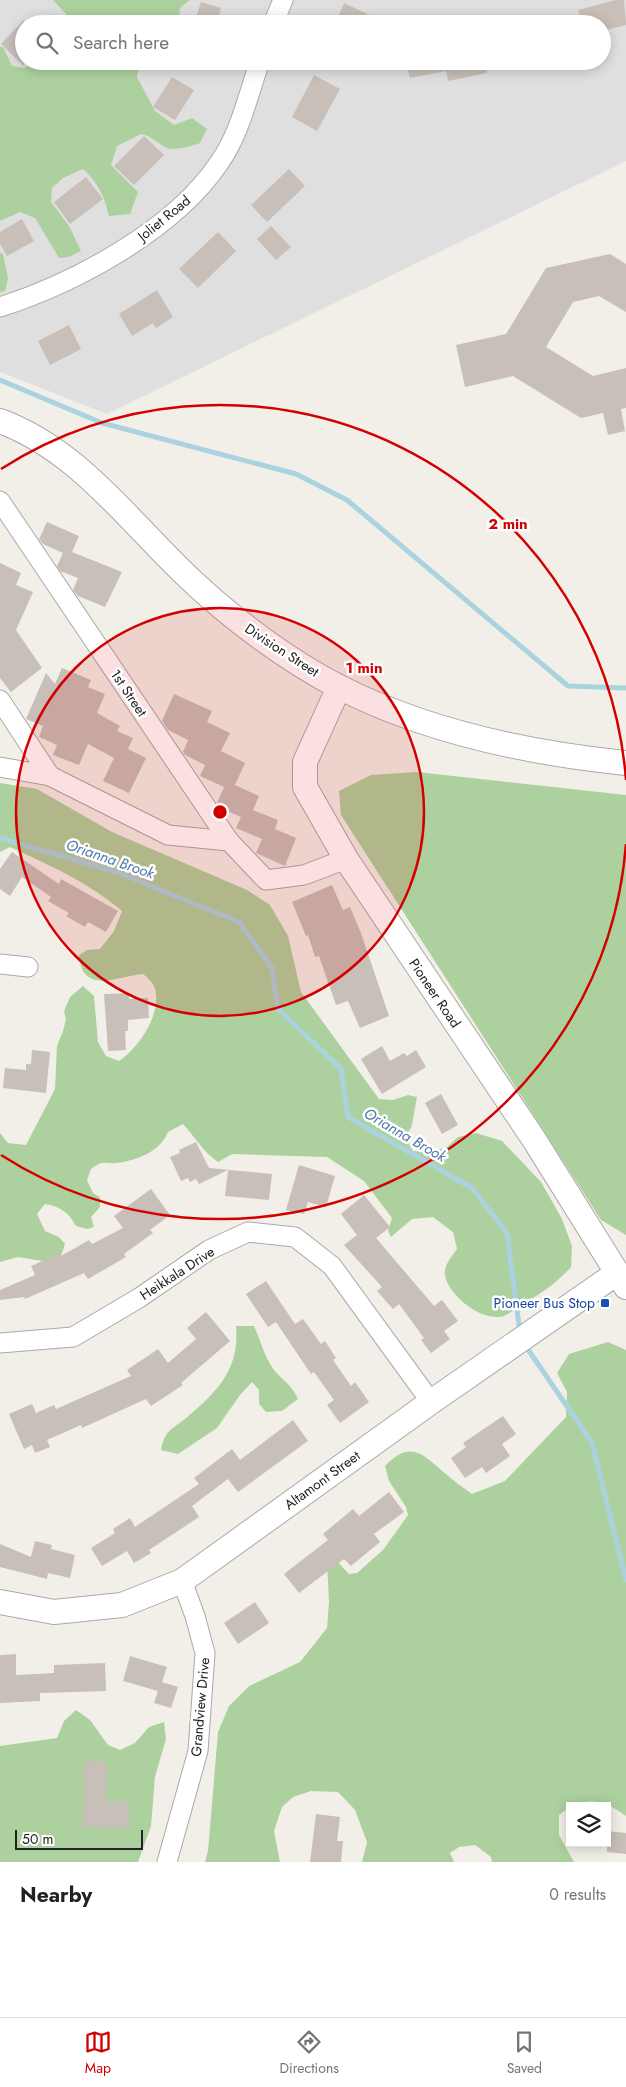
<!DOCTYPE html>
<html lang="en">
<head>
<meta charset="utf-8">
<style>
	:root { --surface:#fff; --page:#f6f6f6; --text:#202124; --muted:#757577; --line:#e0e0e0; --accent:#d40000 }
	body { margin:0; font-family:Jost,sans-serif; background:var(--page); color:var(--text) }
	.controls { position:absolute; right:15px; bottom:15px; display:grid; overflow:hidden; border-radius:0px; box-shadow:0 2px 12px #0003 }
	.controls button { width:45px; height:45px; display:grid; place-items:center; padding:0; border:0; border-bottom:1px solid var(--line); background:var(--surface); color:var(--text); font:25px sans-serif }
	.scale { position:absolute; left:15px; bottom:12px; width:128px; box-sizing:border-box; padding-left:5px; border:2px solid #222; border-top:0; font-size:14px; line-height:18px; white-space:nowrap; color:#222; -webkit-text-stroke:4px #fff; paint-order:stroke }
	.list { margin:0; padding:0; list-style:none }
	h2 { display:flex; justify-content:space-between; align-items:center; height:65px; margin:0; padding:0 20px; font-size:21px }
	h2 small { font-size:16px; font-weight:400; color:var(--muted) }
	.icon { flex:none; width:28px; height:28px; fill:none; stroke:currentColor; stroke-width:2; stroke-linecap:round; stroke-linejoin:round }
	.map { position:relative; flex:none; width:626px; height:1862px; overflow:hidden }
	.search { position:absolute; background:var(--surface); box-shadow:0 2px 12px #0003; left:15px; right:15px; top:15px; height:55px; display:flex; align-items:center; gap:12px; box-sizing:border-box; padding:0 18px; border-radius:28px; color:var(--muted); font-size:19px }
	.sheet { height:155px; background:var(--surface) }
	nav { display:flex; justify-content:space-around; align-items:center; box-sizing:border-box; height:70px; border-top:1px solid var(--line); background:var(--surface); font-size:14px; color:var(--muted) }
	nav a { display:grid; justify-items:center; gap:2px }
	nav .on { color:var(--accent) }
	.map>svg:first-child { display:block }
	.residential { fill:#e0dfdf; fill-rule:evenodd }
	.forest { fill:#add19e }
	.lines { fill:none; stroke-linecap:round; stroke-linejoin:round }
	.stream { stroke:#aad3df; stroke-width:5 }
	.building { fill:#c7bfb8 }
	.minor-casing { stroke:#a9a9a9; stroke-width:21 }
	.tertiary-casing { stroke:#a9a9a9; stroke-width:26 }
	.minor { stroke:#fff; stroke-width:19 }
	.tertiary { stroke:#fff; stroke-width:24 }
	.ring { fill:none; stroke:#d40000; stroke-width:2.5 }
	.transit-dot { fill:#1a4fb4; stroke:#fff; stroke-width:2 }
	.labels { text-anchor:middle; stroke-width:5; stroke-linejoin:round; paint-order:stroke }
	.street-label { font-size:14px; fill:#222; stroke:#fff }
	.transit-label { font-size:14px; fill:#164399; stroke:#fff; text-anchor:end }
	.water-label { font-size:15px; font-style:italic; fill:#4a7aab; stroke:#fff }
	.centre { fill:#d40000; stroke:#fff; stroke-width:2.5 }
	.ring-label { font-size:15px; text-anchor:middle; font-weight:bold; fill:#d40000; stroke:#fff; stroke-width:5; stroke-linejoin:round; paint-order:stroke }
</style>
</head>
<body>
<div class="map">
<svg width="626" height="1862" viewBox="0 0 626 1862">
	<rect width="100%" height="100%" fill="#f2efe9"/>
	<path class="residential" d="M0 0H626V161L107 414 0 372ZM24 24H602V61H24Z"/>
	<g class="forest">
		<path d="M53 0H190L180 8 178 24H68L66 14Z"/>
		<path d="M0 47H3L12 66 24 68 36 61H143L139 64 137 77 155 111 174 125 192 118 207 129 200 143C191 146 176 151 167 148 158 144 154 137 141 134L117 146 111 165 138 192 130 214 109 216C104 195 98 183 83 169L63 178 52 188 51 202 69 226 81 251 69 257 59 258 35 218 20 212 0 221Z"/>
		<path d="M0 253 3 254 8 278 5 291 0 292Z"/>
		<path d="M417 772 626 795V1235L601 1220 341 815 339 791 371 775Z"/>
		<path d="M0 783 37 789 112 832 247 890 270 905 288 936 301 992 379 1099 393 1100 408 1095 417 1097 412 1125 406 1138 413 1151 425 1152 446 1148 458 1137 476 1133 502 1141 541 1182 562 1219 572 1246 571 1267C555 1285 541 1293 520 1306 515 1309 509 1314 504 1316 482 1322 450 1297 445 1276 443 1266 452 1256 457 1249L453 1232 433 1217 412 1219 391 1237 388 1231 392 1218 364 1181 327 1157 232 1154 218 1162C204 1153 195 1137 183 1124L168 1132C160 1152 137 1160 117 1163 112 1164 106 1162 101 1163 98 1164 94 1167 91 1169L87 1180 93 1193 100 1197V1207L91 1217 94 1227 87 1229 76 1226C69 1213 60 1206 45 1204L37 1214 45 1231 59 1237 65 1244 60 1259 42 1261 18 1257 0 1262V1133L8 1143 26 1145 55 1089 57 1046 63 1031 66 1019 64 1011 70 997 83 986 94 996 98 1042 106 1056 119 1061C139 1048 164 1011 154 986 152 982 147 977 143 974 118 976 82 996 79 955L87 950 100 949 114 931 122 911C88 882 51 866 10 847L0 852Z"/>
		<path d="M236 1326H254C259 1337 263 1351 269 1362 278 1379 290 1381 298 1399L282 1411 266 1412 259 1404V1390L252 1382 240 1395 217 1428 178 1454 161 1450C165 1429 172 1430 186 1418 217 1392 240 1369 236 1326Z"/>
		<path d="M608 1342 626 1350V1816C599 1797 584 1797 559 1815V1835L574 1862H492L491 1857 475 1845 459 1847 450 1853 454 1862H362L367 1842 355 1810 338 1792 311 1791 293 1797 282 1807 274 1831 280 1862H205L208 1851 218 1732 229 1706 249 1686 300 1662 327 1628 329 1602 327 1563 332 1556 349 1574 357 1573 383 1550 408 1515 406 1507 389 1481 385 1466C412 1438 424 1456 447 1475 455 1482 464 1488 472 1494L505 1481 566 1417 567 1392 557 1373 569 1354Z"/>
		<path d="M76 1710 90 1720 108 1745 120 1750 135 1743 149 1727 164 1722 166 1739 155 1777 151 1826 138 1862H0V1746L57 1738 64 1721Z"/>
	</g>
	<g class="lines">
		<g class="stream">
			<path d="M0 380 102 423 296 474 347 500 568 686 626 688"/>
			<path d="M0 838 119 873 239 922 272 968 278 1009 341 1069 348 1117 472 1188 507 1233 520 1333"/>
			<path d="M525 1345 592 1443 626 1580"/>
		</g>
	</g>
	<g class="building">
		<path d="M616 0H624L626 25 602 31V24H582L578 10Z"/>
		<path d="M201 2 221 8 217 24H194Z"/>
		<path d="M344 3 388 24H335Z"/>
		<path d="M24 20V66L1 44Z"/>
		<path d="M406 61H485L487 73 448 81 446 71 410 78Z"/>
		<path d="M314 75 340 89 317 131 292 117Z"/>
		<path d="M172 77 194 90 175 120 153 107Z"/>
		<path d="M144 136 164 155 134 185 114 166Z"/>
		<path d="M289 169 305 186 267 222 251 205Z"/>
		<path d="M86 177 103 199 70 224 54 202Z"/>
		<path d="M22 219 34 241 7 256 0 244V232Z"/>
		<path d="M271 226 291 247 276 260 257 239Z"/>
		<path d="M218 232 236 251 198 288 179 269Z"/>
		<path d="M610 254 626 264V312L599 296 573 302 546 347 593 376 626 368V408L621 409 625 431 608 435 603 413 581 418 513 376 465 387 456 345 506 334 546 268Z"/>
		<path d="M157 290 173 317 156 328 153 323 132 336 119 314Z"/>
		<path d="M69 325 81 349 50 365 38 341Z"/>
		<path d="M47 522 79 536 72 552 122 572 105 607 78 596 73 590 78 578 60 571 57 566 63 553 43 544 39 539Z"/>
		<path d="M0 563 21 573 16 585 33 592 16 630 42 668 11 692 0 678Z"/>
		<path d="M62 668 91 680 88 687 105 694 97 713 120 726 117 731 133 738 128 749 146 758 129 793 103 781 114 758 88 744 79 765 53 755 57 745 39 737 43 726 26 719 46 673 55 684Z"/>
		<path d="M174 694 212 711 207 722 230 733 221 751 245 763 235 785 259 796 253 810 278 820 275 829 296 838 285 866 256 853 262 839 236 828 241 817 220 808 217 803 224 787 200 776 205 765 185 755 183 752 188 740 168 730 162 721Z"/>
		<path d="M12 852 59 884 61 879 118 911 106 932 88 922 85 927 66 916 69 913 48 901 51 897 22 877 10 896 0 889V869Z"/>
		<path d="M332 885 343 910 350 907 361 933 389 1016 360 1028 348 1001 336 1005 319 956 315 957 308 935 306 936 292 902Z"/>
		<path d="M129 993V999L148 998 149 1018 128 1020V1031H125L126 1050 108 1051 104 994Z"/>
		<path d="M382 1046 390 1061 404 1053 407 1056 416 1050 426 1067 382 1094 361 1059Z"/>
		<path d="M32 1050 50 1052 46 1093 3 1088 5 1068 26 1070V1064H31Z"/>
		<path d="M441 1094 458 1125 442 1134 425 1103Z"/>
		<path d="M196 1142 209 1168 272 1174 269 1200 225 1196 228 1170 199 1184 196 1179 190 1182 188 1178 181 1181 170 1157 180 1153 179 1150Z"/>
		<path d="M299 1165 335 1176 326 1207 308 1202 304 1214 286 1210Z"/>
		<path d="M151 1189 170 1215 150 1230 153 1233 124 1254 126 1257 88 1279 84 1273 25 1299 24 1297 0 1300V1290L35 1275 31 1266 60 1253 61 1256 89 1240 92 1244 123 1228 114 1216Z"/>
		<path d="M364 1195 390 1227 376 1238 434 1306 442 1300 458 1321 444 1331 450 1339 431 1353 421 1340 424 1338 399 1304 393 1309 377 1291 382 1287 344 1245 357 1235 341 1214Z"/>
		<path d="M266 1281 295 1324 303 1319 321 1344 325 1341 336 1358 333 1360 351 1386 355 1382 369 1402 340 1423 327 1405 334 1400 314 1372 311 1374 276 1322 268 1327 246 1294Z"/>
		<path d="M206 1312 230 1341 181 1383 183 1385 151 1406 146 1399 82 1428 81 1425 47 1440 50 1447 35 1453 32 1445 24 1449 9 1414 32 1404 36 1413 54 1405 56 1409 131 1376 127 1370 158 1349 168 1363 196 1339 187 1328Z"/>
		<path d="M503 1416 516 1434 502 1444 510 1456 486 1473 482 1467 465 1478 451 1458 466 1447 463 1443Z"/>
		<path d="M293 1420 308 1441 238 1492 228 1479 192 1506 199 1517 149 1550 151 1553 134 1563 127 1551 102 1566 91 1548 115 1533 113 1529 130 1518 135 1527 199 1484 194 1478 232 1449 240 1460Z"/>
		<path d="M389 1492 404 1512 374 1534 380 1542 351 1566 344 1559 299 1593 284 1574 328 1540 323 1534 353 1509 359 1516Z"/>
		<path d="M35 1541 52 1545 51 1549 75 1555 70 1578 48 1573 47 1579 0 1567V1544L31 1557Z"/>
		<path d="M255 1602 269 1623 238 1644 224 1623Z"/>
		<path d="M16 1654V1675L54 1673V1665L105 1663 106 1691 40 1693V1701L0 1703V1655Z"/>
		<path d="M130 1656 167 1667 162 1682 178 1687 171 1708 154 1703 158 1691 123 1681Z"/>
		<path d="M84 1761 107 1762 106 1801H129V1828L83 1827Z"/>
		<path d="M316 1814 340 1817 337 1841H343L341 1862H310Z"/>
		<path d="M607 1831 626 1833V1854L607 1852Z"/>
	</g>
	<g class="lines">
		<defs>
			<g id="minor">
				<path d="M273 24 283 0"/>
				<path d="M0 307C75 283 174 230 219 163 240 134 248 95 260 61"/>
				<path d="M0 501 229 841 266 880 304 875 346 859"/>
				<path d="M0 700 50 776"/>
				<path d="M0 767 50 776 168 835 229 841"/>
				<path d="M0 964 28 967"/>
				<path d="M0 1343 73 1337 139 1298 209 1250 248 1232 295 1237 332 1266 431 1402"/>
				<path d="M167 1862 198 1751 205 1653 195 1616 182 1581"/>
			</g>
			<g id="tertiary">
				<path d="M0 421C79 450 130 523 190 579 232 619 287 660 339 687 427 732 528 753 626 763"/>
				<path d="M339 687 305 762V787L346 859 535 1141 626 1287"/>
				<path d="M0 1602 54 1612 122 1605 182 1581 431 1402 617 1273"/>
			</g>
		</defs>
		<use href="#minor" class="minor-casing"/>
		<use href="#tertiary" class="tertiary-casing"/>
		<use href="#minor" class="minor"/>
		<use href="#tertiary" class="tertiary"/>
	</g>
	<circle cx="220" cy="812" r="204" fill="#d40000" fill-opacity=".12"/>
	<g class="ring">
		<circle cx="220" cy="812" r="204"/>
		<path d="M626 844A407 407 0 0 1 1 1155M1 469A407 407 0 0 1 626 780"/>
	</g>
	<rect class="transit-dot" x="600" y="1298" width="10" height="10" rx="2.5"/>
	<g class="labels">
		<g class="street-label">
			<text transform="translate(164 218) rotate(-39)" y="5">Joliet Road</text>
			<text transform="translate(282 650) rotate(33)" y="5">Division Street</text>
			<text transform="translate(129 693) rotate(56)" y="5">1st Street</text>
			<text transform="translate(435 993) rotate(56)" y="5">Pioneer Road</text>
			<text transform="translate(177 1273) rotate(-33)" y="5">Heikkala Drive</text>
			<text transform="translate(322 1480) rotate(-36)" y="5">Altamont Street</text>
			<text transform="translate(200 1707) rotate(-85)" y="5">Grandview Drive</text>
		</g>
		<g class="transit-label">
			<text x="595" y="1308">Pioneer Bus Stop</text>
		</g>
		<g class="water-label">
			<text transform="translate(110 859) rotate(19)" y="5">Orianna Brook</text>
			<text transform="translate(405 1135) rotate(30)" y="5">Orianna Brook</text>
		</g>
	</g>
	<circle cx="220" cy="812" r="8" class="centre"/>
	<g class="ring-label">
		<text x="508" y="529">2 min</text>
		<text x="364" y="673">1 min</text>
	</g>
</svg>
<div class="controls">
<button><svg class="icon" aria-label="layers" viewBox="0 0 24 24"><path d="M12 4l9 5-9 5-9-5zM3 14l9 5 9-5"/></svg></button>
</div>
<div class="scale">50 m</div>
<div class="search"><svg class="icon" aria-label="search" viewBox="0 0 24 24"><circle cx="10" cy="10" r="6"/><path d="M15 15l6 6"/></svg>Search here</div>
</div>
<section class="sheet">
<h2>Nearby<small>0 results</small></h2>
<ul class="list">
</ul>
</section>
<nav>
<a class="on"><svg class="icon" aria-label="map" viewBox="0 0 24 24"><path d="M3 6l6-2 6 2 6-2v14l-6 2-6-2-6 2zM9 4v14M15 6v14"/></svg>Map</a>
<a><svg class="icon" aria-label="directions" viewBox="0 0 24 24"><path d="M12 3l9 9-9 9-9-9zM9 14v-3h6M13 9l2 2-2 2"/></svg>Directions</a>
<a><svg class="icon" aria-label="saved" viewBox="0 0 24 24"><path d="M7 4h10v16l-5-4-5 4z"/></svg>Saved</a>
</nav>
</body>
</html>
